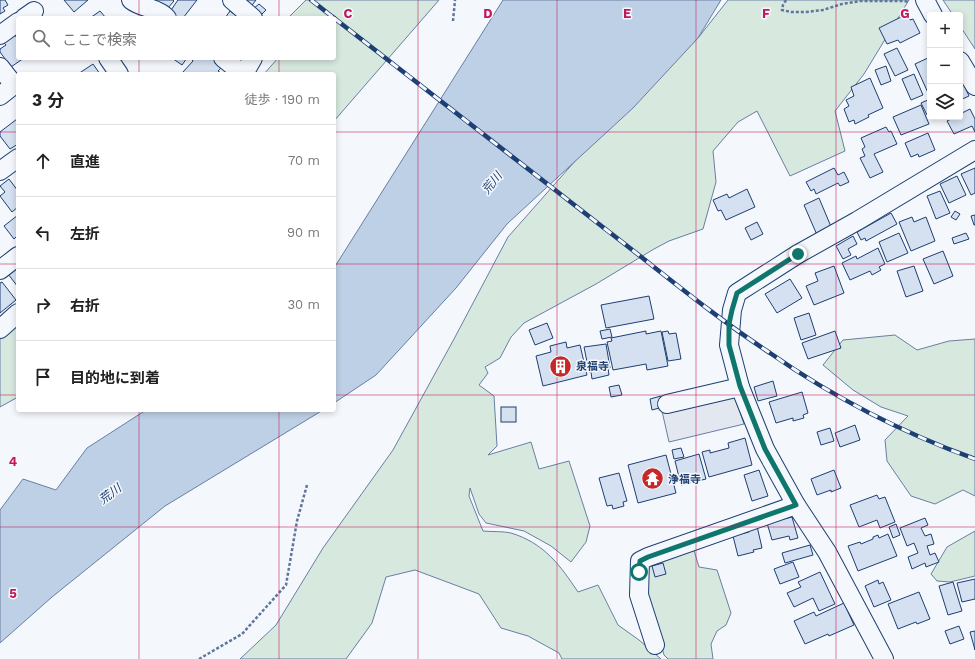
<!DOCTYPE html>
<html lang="ja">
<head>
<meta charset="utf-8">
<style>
	:root { --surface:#fff; --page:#f6f6f6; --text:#222; --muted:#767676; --line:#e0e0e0 }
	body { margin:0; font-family:"Work Sans","Noto Sans JP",sans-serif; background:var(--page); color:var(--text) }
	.controls { position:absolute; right:12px; top:12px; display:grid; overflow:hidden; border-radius:4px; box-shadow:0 2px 6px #0003 }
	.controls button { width:36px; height:36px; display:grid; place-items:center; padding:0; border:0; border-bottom:1px solid var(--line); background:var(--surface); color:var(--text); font:20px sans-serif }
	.stop { position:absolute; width:12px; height:12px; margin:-9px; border:3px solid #0f766e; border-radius:50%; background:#fff }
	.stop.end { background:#0f766e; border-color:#fff; box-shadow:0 1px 4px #0008 }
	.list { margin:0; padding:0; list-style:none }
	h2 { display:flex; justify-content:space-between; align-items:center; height:52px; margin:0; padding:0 16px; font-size:17px }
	h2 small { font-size:13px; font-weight:400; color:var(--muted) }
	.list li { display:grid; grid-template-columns:26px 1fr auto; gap:12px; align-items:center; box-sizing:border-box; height:72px; padding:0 16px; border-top:1px solid var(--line) }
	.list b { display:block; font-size:15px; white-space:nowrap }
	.list em { font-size:13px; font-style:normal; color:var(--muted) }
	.icon { flex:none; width:22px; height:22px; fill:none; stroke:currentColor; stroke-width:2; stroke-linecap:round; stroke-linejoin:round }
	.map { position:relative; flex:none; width:975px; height:659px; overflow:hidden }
	.search { position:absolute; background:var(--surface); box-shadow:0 2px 6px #0003; left:16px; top:16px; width:320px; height:44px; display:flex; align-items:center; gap:10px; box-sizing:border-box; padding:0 14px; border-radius:4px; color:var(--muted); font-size:15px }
	.panel { position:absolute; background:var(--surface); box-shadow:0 2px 6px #0003; left:16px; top:72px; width:320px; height:340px; border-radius:4px }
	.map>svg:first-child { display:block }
	.green { fill:#d7e8df; stroke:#687fa3 }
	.parking { fill:#e3e8f0; stroke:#687fa3 }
	.water { fill:#bed0e5; stroke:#687fa3 }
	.building { fill:#d5e0f0; stroke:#1d3f73 }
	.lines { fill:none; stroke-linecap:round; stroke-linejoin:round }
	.minor-casing { stroke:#1d3f73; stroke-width:20 }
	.path { stroke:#5e769c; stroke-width:2.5; stroke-dasharray:3 2; stroke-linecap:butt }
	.minor { stroke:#f4f7fb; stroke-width:18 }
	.rail-casing { stroke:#1d3f73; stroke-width:4.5 }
	.rail { stroke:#f4f7fb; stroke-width:3; stroke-dasharray:9; stroke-linecap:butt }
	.route { stroke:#0f766e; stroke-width:5 }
	.grid { fill:none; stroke:#c2185b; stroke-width:1; stroke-opacity:0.55 }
	.labels { text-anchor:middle; stroke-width:3; stroke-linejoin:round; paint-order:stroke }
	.poi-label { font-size:11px; font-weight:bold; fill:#1d3f73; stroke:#f4f7fb; text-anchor:start }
	.water-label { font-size:12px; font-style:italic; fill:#1d3f73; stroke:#f4f7fb }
	.grid-label { font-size:13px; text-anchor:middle; font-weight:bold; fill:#c2185b; stroke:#f4f7fb; stroke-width:3; stroke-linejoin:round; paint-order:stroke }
</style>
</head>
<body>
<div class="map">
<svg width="975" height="659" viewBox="0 0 975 659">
	<rect width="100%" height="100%" fill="#f4f7fb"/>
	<g class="green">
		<path d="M306 0H439L334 121V74H264L278 58H334V18H288Z"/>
		<path d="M728 0H909L864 74 835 111 845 151 790 176 757 111 738 122 713 151 716 182 703 229 669 241 654 249 596 284 524 323 511 337 500 358 485 367 488 373 479 385 494 396 497 446 488 455 531 442 539 469 569 461 590 526 586 542 571 562 551 546 524 531 486 523 479 514 470 488 469 496 483 531C492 532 503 531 511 533 544 543 560 565 578 592L598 585 618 625 639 640 661 659H562L559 653 528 636 501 628 479 594 415 570 386 577 372 623 346 659H240L276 625 323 548 393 450 454 339 508 237 576 160 698 38Z"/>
		<path d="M943 0H975V49L960 26V15H953Z"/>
		<path d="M18 324V397L0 407V339Z"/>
		<path d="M895 335 917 350 949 341 975 339V496L963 490 935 504 911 496 887 461 885 440 908 416 881 407 853 390 823 365 843 340Z"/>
		<path d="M975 531V576L950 582 937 581 931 574 947 547Z"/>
		<path d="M693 547 699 567 717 570 731 613 726 625 717 631 711 644 713 659H668L664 655 648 596 646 566Z"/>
	</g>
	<path class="parking" d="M734 395 744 424 669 442 662 411Z"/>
	<g class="water">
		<path d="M503 0H721L698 38 633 108 507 224 456 288 376 375 334 403V268Z"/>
		<path d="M146 410H323L165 506 52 597 0 643V510L23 479 56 490 87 448Z"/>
	</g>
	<g class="building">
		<path d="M0 0H5L8 5 3 8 5 11 0 14Z"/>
		<path d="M64 0H88L74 12Z"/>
		<path d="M155 0H173L174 1 167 9Z"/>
		<path d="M178 0H197L183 18H176L169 13Z"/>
		<path d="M239 0H256L250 8Z"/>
		<path d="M259 4 266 10 260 16 253 9Z"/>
		<path d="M100 11 106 18H90Z"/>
		<path d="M230 11 238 17 237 18H225Z"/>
		<path d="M907 14 910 20 913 19 920 33 900 43 898 40 887 44 879 28Z"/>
		<path d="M15 35 18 40V58H24L11 67 0 52V49L6 45 4 43Z"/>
		<path d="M897 48 908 70 895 76 884 54Z"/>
		<path d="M930 57V94L929 95 915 64Z"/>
		<path d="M172 58H187L182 65Z"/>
		<path d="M191 58H214L223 66 218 71 221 73 220 74H185L183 72 193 61Z"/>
		<path d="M93 64 100 74H78Z"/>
		<path d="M886 66 891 81 881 85 875 70Z"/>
		<path d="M914 74 923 95 911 100 902 79Z"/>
		<path d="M870 78 883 108 868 115 869 117 855 124 854 120 849 122 844 109 849 106 846 100 854 96 851 87Z"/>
		<path d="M963 83 969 96 960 100V85Z"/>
		<path d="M930 99V114L927 115 921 103Z"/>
		<path d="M921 105 929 124 901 135 893 117Z"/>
		<path d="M970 109 975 119V132L972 126 954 134 947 121 955 117H960V114Z"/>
		<path d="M17 119 18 121V144L10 149 0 136V132Z"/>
		<path d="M886 127 889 132 891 131 897 144 874 154 883 172 870 178 860 158 865 156 862 149 865 147 861 138Z"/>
		<path d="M928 133 935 150 919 157 918 154 911 157 905 143Z"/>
		<path d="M834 168 838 175 844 172 849 182 840 186 838 183 816 194 814 189 811 191 806 182Z"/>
		<path d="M975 168V193L971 195 961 174Z"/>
		<path d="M957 176 966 195 949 203 940 184Z"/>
		<path d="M9 179 18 191V207L12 212 0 196 5 192 0 186Z"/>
		<path d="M747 189 755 207 726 220 721 210 718 211 713 200 727 194 729 198Z"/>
		<path d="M940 191 950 213 936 219 927 196Z"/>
		<path d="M819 198 832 229 817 235 804 205Z"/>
		<path d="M955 211 960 214 956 220 951 217Z"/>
		<path d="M891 213 897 224 866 241 865 238 861 240 857 232Z"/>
		<path d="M18 215V235L14 239 4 226Z"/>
		<path d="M975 215V225H974L971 216Z"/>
		<path d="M912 217 914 222 926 217 935 241 911 251 899 222Z"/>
		<path d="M757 222 763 234 751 240 745 228Z"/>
		<path d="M899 233 908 253 887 262 879 242Z"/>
		<path d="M966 233 969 239 954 244 952 238Z"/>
		<path d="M853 236 857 244 848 249 851 255 843 259 836 246Z"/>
		<path d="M878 248 885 264 879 267 881 270 872 275 870 271 850 280 842 263 856 256 857 259Z"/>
		<path d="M943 251 953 276 934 284 923 259Z"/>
		<path d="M834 266 844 293 814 305 806 286 818 281 815 273Z"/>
		<path d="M914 266 923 291 906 297 897 271Z"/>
		<path d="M18 267V287L8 274Z"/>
		<path d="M790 279 802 298 777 313 765 294Z"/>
		<path d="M2 282 16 300 0 313V283Z"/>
		<path d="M649 296 654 319 606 328 601 305Z"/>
		<path d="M809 313 816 335 801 340 794 318Z"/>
		<path d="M547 323 553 338 535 345 529 330Z"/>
		<path d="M610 329 612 337 602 339 600 331Z"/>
		<path d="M646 331V334L661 331 668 366 647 370 646 364 613 370 607 342 612 341 611 338Z"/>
		<path d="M668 331 669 334 676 333 681 359 668 361 662 332Z"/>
		<path d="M835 331 841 348 808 359 802 343Z"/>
		<path d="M566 342 567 348 580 345 587 375 543 386 536 356 551 352 550 346Z"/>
		<path d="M606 344 610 368H608L609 375 592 379 591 372H589L584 347Z"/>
		<path d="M773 381 777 396 758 401 754 387Z"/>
		<path d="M619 385 622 395 611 397 609 387Z"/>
		<path d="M802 392 808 413 803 415 804 418 793 421V418L776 423 769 402Z"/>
		<path d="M661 396 663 407 652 410 650 399Z"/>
		<rect x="501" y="407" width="15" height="15"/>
		<path d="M855 425 860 440 840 447 835 433Z"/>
		<path d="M830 428 834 441 821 445 817 432Z"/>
		<path d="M745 438 752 465 709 477 702 452 710 450V453L729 448 728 443Z"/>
		<path d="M681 448 684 457 674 459 672 450Z"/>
		<path d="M699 454 706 479 681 485 675 461Z"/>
		<path d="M666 455 676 493 638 503 628 465Z"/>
		<path d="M759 470 768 496 752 501 744 475Z"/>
		<path d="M834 470 841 488 831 492V490L817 495 811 479Z"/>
		<path d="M619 473 627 501 623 502 624 506 613 509 612 505 607 506 599 478Z"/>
		<path d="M877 495 879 499 885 497 895 522 880 528 877 520 859 527 850 505Z"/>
		<path d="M792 517 798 538 790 540 789 536 772 540 767 523Z"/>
		<path d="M925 518 928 525 921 528 925 536 931 534 934 544 927 546 930 555 935 553 939 562 926 567 925 563 912 569 908 557 918 553 914 543 907 546 900 528Z"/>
		<path d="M896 524 900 535 893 538 889 527Z"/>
		<path d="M757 526 762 548 753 550 754 552 738 556 733 536 749 532 748 529Z"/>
		<path d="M888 534 897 556 858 571 848 546 860 542 861 544 873 539V537L878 535 879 538Z"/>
		<path d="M810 545 813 555 785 563 782 553Z"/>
		<path d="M793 562 799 577 780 584 774 569Z"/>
		<path d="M663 563 666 574 655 577 652 566Z"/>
		<path d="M820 572 835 604 819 611 813 598 794 607 787 593 801 587 798 582Z"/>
		<path d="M975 579V599L962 602 957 583Z"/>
		<path d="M878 580 879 584 883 582 891 600 874 607 865 586Z"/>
		<path d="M953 582 962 611 948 615 939 586Z"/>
		<path d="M919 592 930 619 917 624 916 622 898 629 888 604Z"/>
		<path d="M844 603 854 625 829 636 828 634 805 644 794 621 814 612 816 616Z"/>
		<path d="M959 626 964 639 950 644 945 631Z"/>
		<path d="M975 631V650L970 632Z"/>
	</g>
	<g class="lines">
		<defs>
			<g id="minor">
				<path d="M131 0C140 7 150 7 159 12 162 13 165 16 167 18"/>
				<path d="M232 0 253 18"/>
				<path d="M925 0 933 15"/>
				<path d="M24 18 34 11"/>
				<path d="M0 35 18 22"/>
				<path d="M108 58 119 74"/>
				<path d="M223 58 243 74"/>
				<path d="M960 61 975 86"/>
				<path d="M0 67 14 85 0 96"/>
				<path d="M244 74 253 58"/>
				<path d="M0 171 18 158"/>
				<path d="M0 270 18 256"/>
				<path d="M0 329 18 313"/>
				<path d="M667 404 740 387"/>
				<path d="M655 645 639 595 640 561 648 557 796 505"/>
				<path d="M884 659 827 552 796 505 765 449 740 387 729 345 732 310 737 293 798 254 857 221 975 150"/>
			</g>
		</defs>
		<use href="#minor" class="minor-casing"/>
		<g class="path">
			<path d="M786 0 783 5 782 10 791 12H806L823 10 842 4 860 1H904L909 2"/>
			<path d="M453 21 455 0"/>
			<path d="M199 659 242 634 286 585 297 521 307 485"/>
		</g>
		<use href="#minor" class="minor"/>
		<defs>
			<g id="rail">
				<path d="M311 0 334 18"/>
				<path d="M334 18C424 88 514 158 604 228 659 270 712 315 770 353 833 397 903 433 975 459"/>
			</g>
		</defs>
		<use href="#rail" class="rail-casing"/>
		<use href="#rail" class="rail"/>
	</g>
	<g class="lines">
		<path class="route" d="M639 572 640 561 648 557 796 505 765 449 740 386 729 345V324L732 310 737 293 798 254"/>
	</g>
	<path class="grid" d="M139 0V18M279 0V18M418 0V659M557 0V659M696 0V659M836 0V659M139 58V74M279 58V74M0 132H18M334 132H975M0 264H18M334 264H975M0 395H18M334 395H975M139 410V659M279 410V659M0 527H975"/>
	<defs>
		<symbol id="building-disc" viewBox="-11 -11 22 22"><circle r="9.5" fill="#c62828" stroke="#f4f7fb"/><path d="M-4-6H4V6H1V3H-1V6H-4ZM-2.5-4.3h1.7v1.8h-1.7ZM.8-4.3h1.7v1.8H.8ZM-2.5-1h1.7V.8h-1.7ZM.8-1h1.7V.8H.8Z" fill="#fff"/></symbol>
		<symbol id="temple-disc" viewBox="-11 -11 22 22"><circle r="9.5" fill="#c62828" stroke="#f4f7fb"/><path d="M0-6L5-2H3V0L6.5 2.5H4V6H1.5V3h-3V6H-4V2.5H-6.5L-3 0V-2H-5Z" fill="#fff"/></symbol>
	</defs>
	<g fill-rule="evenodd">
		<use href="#building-disc" x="548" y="354" width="25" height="25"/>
		<use href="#temple-disc" x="640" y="466" width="25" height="25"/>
	</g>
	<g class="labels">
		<g class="poi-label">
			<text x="576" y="370">泉福寺</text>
			<text x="668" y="483">浄福寺</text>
		</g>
		<g class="water-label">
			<text transform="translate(492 183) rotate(-51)" y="4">荒川</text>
			<text transform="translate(110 494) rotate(-37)" y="4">荒川</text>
		</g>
	</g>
	<g class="grid-label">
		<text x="348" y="18">C</text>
		<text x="488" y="18">D</text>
		<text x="627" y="18">E</text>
		<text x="766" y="18">F</text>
		<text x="905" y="18">G</text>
		<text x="13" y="466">4</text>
		<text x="13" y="598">5</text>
	</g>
</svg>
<div class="controls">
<button>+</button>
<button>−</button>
<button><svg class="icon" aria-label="layers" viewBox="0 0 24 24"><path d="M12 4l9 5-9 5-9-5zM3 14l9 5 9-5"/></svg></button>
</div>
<div class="stop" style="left:639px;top:572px"></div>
<div class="stop end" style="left:798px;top:254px"></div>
<div class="search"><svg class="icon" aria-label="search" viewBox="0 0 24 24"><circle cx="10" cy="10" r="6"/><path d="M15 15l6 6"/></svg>ここで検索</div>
<section class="panel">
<h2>3 分<small>徒歩 · 190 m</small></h2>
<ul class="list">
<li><svg class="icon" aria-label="ahead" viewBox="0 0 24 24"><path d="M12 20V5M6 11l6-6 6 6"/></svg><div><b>直進</b></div><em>70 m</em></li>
<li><svg class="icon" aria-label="left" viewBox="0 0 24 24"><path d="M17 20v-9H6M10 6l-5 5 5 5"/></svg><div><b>左折</b></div><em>90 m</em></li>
<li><svg class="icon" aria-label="right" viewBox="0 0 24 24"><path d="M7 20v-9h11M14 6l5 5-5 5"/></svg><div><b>右折</b></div><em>30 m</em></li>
<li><svg class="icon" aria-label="arrive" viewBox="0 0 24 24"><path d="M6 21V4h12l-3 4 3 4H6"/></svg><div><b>目的地に到着</b></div></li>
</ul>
</section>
</div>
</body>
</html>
